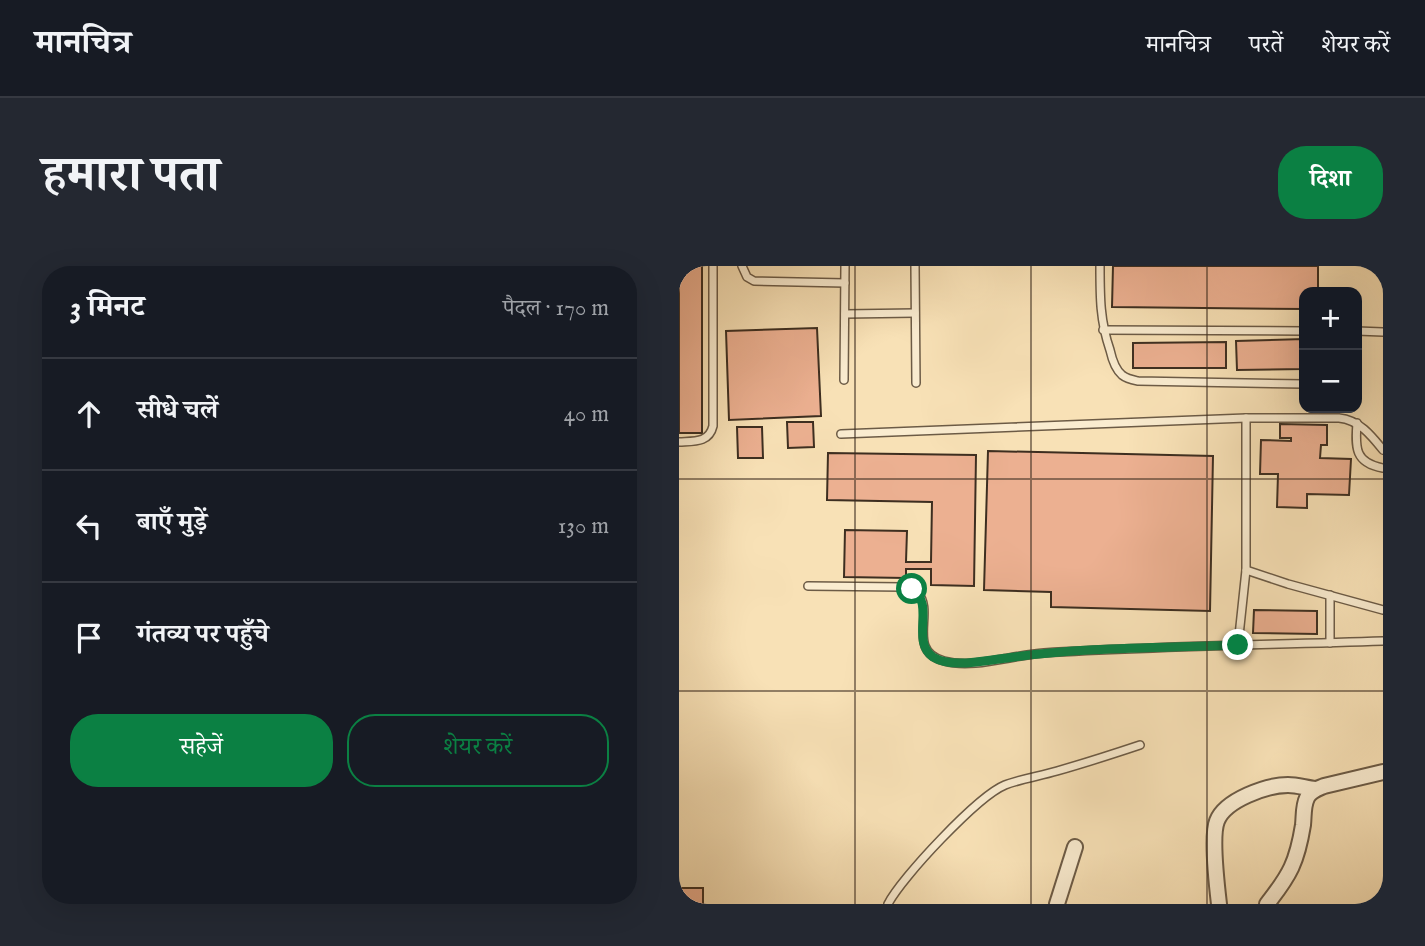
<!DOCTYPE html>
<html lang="hi">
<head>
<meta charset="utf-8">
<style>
	:root { --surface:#171b24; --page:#242831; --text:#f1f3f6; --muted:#9ea1a6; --line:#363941; --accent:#0b8043 }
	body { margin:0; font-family:"IM FELL English","Noto Serif Devanagari",serif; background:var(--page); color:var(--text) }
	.controls { position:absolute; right:21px; top:21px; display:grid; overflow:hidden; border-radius:14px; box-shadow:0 7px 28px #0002 }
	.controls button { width:63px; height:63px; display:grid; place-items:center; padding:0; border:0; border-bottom:2px solid var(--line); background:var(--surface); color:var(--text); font:35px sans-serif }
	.stop { position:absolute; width:21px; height:21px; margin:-16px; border:5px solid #0b8043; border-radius:50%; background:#fff }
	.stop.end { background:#0b8043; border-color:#fff; box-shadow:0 2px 7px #0008 }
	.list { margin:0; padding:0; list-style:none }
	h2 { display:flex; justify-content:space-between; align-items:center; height:91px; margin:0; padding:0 28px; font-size:30px }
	h2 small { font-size:23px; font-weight:400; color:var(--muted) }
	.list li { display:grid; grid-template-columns:46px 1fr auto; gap:21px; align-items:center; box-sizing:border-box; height:112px; padding:0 28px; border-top:2px solid var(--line) }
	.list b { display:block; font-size:26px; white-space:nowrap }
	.list em { font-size:23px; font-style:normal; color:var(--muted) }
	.actions { display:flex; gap:14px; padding:21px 28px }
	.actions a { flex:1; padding:16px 0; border:2px solid var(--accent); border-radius:28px; text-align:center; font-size:24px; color:var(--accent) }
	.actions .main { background:var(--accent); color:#fff }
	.icon { flex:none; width:38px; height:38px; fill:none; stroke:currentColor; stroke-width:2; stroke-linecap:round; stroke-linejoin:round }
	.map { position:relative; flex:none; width:704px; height:638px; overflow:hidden; border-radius:28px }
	header { display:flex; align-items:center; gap:42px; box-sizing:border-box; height:98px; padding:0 35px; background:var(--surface); border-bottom:2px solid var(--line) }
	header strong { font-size:33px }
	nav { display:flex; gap:38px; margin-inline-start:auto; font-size:24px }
	.intro { display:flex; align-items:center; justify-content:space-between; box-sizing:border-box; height:168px; padding:0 42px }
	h1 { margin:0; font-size:49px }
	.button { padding:18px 32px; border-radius:28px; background:var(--accent); color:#fff; font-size:24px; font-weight:700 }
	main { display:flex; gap:42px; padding:0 42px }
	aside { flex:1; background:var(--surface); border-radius:28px; box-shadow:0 7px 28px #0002 }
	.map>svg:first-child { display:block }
	.building { fill:#ecb091; stroke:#3d2e20; stroke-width:2 }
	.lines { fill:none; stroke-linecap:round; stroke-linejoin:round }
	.lane-casing { stroke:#6c5b46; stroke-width:10 }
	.street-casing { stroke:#6c5b46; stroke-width:18 }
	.lane { stroke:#faecd0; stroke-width:7 }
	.street { stroke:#faecd0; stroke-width:14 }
	.route { stroke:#0b8043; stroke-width:9 }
	.grid { fill:none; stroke:#3d2e20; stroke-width:2; stroke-opacity:0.55 }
</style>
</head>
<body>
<header>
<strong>मानचित्र</strong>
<nav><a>मानचित्र</a><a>परतें</a><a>शेयर करें</a></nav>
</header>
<div class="intro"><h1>हमारा पता</h1><a class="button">दिशा</a></div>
<main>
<aside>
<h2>3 मिनट<small>पैदल · 170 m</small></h2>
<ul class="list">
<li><svg class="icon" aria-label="ahead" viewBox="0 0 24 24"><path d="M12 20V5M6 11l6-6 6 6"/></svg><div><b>सीधे चलें</b></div><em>40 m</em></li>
<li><svg class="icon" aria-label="left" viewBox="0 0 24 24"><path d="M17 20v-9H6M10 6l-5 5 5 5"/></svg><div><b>बाएँ मुड़ें</b></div><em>130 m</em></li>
<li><svg class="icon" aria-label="arrive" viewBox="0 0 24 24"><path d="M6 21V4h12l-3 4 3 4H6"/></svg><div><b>गंतव्य पर पहुँचे</b></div></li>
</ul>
<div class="actions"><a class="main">सहेजें</a><a>शेयर करें</a></div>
</aside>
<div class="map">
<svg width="704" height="638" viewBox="0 0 704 638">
	<rect width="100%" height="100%" fill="#f8e1b6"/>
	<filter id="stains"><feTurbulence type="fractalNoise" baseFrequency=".00286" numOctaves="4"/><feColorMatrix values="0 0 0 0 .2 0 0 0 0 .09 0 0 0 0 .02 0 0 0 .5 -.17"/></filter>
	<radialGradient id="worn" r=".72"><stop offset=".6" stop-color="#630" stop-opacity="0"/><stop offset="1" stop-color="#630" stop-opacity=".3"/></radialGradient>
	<g class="building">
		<rect x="0" y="0" width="23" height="167"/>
		<path d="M434 0H639V26H625V43L433 41Z"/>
		<path d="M138 62 142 150 50 154 47 65Z"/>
		<path d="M625 73V103L558 104 557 75Z"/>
		<path d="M547 76V102H454V77Z"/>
		<path d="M108 156H134L135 181 109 182Z"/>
		<path d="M601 158 648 159V179H642L641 192 672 193 670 229 628 228V242L598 241 599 208H581L582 174 612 175V172H601Z"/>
		<path d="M58 161H83L84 192H59Z"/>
		<path d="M309 185 534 190 531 345 372 341V326L305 324Z"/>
		<path d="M149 187 297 189 295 320 252 319V303H227V312L165 311 166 264 228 265 227 296H252L253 236 148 234Z"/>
		<path d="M575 344 638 345V368L574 367Z"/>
		<rect x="0" y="622" width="24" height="16"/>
	</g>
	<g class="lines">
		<defs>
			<g id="lane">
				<path d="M63 0 68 11 75 15 166 17"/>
				<path d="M236 0 237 117"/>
				<path d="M421 0C421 31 421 55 431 84 433 93 436 103 443 109 448 113 454 114 459 115L625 118"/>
				<path d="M166 48 236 47"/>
				<path d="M424 64 625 65"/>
				<path d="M678 65 704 66"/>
				<path d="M165 114 166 0"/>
				<path d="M678 157C676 182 676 197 704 202"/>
				<path d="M162 168 567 152H660C680 154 692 169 704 184"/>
				<path d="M0 176C15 175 30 177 34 160V0"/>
				<path d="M567 304 609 318 704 344"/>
				<path d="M129 320 224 321C229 322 236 323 239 327 256 346 227 385 265 395 295 403 333 389 365 387 478 380 591 379 704 375"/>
				<path d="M651 329V377"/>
				<path d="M559 379 567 304V152"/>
				<path d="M209 638C222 612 299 530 326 519 342 513 361 510 378 505 406 497 434 488 461 479"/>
			</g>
			<g id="street">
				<path d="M378 638 396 581"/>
				<path d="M540 638C538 621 532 570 538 555 546 534 588 519 609 519 618 519 627 522 636 523"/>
				<path d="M588 638C611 609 618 596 624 559 625 550 624 540 628 532 631 525 638 523 645 520L704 506"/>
			</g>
		</defs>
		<use href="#lane" class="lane-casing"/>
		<use href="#street" class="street-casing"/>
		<use href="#lane" class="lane"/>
		<use href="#street" class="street"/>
	</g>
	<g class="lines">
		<path class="route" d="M233 323C257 338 231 375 254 391 273 403 307 394 328 392 404 381 483 382 559 379"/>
	</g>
	<path class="grid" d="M176 0V638M352 0V638M528 0V638M0 213H704M0 425H704"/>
	<rect width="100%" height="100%" filter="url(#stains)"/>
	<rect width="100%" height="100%" fill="url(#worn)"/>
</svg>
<div class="controls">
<button>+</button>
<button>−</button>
</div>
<div class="stop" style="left:233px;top:323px"></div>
<div class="stop end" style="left:559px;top:379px"></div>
</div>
</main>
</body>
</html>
